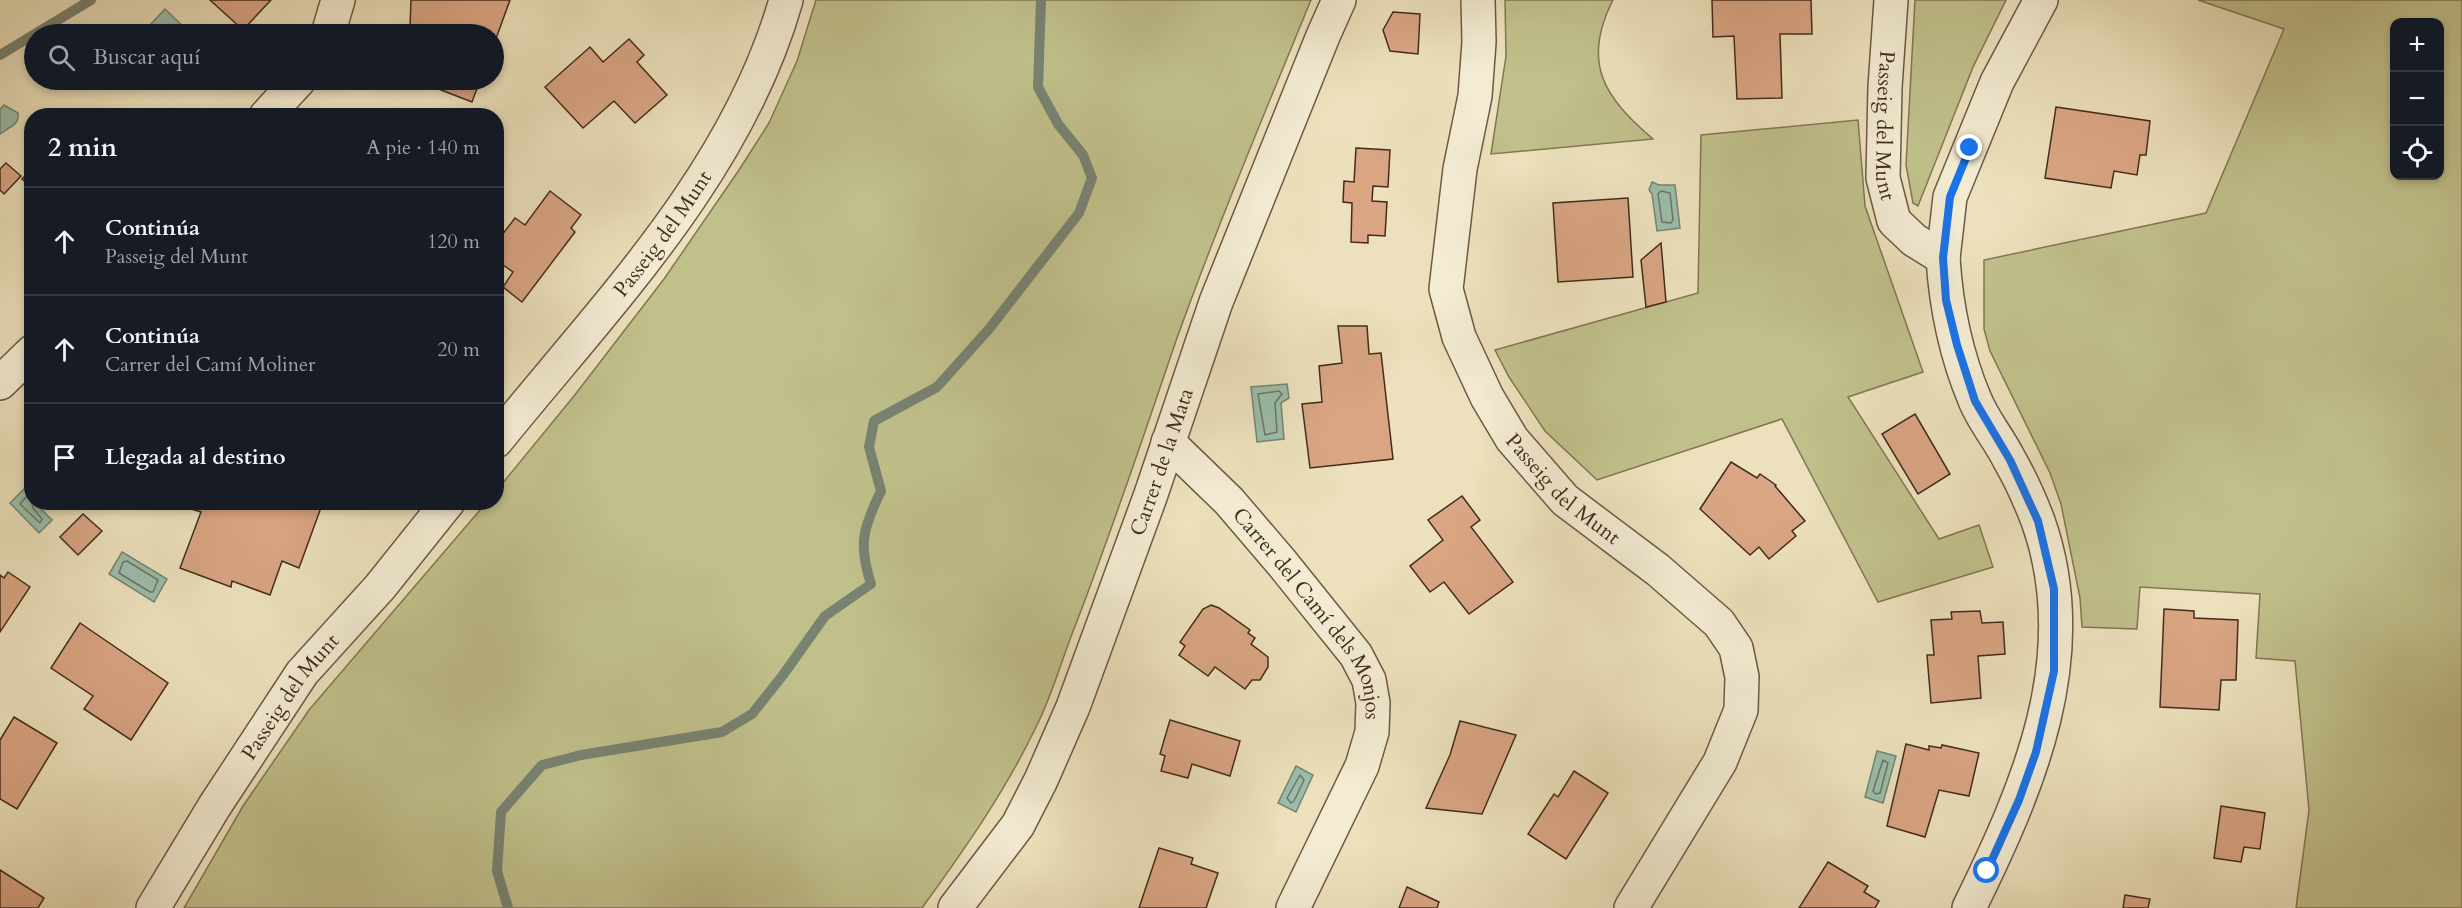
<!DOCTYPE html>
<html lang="es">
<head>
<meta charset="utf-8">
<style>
	:root { --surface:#171b24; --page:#242831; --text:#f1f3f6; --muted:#9ea1a6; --line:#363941 }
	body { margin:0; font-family:Cardo,serif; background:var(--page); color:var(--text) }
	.controls { position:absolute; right:18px; top:18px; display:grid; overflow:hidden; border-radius:12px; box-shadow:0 3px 9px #0003 }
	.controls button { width:54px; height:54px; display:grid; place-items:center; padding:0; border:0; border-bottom:2px solid var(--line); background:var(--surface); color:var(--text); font:30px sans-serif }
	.stop { position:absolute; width:18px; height:18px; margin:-14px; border:4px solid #1a73e8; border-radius:50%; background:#fff }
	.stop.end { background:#1a73e8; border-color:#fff; box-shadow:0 2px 6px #0008 }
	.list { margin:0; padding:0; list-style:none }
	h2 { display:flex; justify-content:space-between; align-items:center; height:78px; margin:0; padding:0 24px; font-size:26px }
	h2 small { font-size:20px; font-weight:400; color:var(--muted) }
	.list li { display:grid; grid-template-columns:39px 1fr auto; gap:18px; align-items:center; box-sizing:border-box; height:108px; padding:0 24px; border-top:2px solid var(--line) }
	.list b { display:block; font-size:22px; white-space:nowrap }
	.list p { margin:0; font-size:20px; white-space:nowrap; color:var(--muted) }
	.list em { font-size:20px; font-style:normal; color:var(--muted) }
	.icon { flex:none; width:33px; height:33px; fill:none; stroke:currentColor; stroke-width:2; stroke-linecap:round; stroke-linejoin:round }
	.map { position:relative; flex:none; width:2462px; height:908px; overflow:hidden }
	.search { position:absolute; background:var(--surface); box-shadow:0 3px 9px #0003; left:24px; top:24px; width:480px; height:66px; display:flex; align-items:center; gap:15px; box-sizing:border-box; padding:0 21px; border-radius:33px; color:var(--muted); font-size:22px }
	.panel { position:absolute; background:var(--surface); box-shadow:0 3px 9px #0003; left:24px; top:108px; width:480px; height:402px; border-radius:24px }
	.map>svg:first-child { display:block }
	.green { fill:#c0c08b; stroke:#827654; stroke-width:1.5; fill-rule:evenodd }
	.water { fill:#9abeab; stroke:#788372; stroke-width:1.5 }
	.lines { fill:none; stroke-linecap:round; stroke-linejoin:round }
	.shore { stroke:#6f7464; stroke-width:1.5 }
	.stream { stroke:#788372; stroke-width:10 }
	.building { fill:#d9a583; stroke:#442b1d; stroke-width:1.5 }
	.street-casing { stroke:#6e5845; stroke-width:36 }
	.street { stroke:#f3ecd3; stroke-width:33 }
	.route { stroke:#1a73e8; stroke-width:8 }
	.labels { text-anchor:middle; stroke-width:4.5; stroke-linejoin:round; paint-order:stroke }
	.street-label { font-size:21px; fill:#442b1d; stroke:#f3ecd3 }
</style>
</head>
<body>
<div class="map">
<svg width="2462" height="908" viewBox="0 0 2462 908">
	<rect width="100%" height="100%" fill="#ece1bc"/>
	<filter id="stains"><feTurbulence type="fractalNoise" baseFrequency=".00333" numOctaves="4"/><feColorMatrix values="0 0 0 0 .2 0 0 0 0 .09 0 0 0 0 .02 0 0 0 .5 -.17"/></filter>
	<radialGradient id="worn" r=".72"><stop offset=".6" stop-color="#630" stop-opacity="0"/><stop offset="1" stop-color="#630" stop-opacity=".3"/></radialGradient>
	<g class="green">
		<path d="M816 0H1311C1265 112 1218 224 1177 338 1143 437 1110 537 1072 634 1060 665 1051 698 1036 727 1005 792 964 850 922 908H184L243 806 309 710 486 503 496 502 497 490 574 396 664 279 739 170 769 123 797 61Z"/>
		<path d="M1505 0H1613C1581 63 1604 97 1653 139L1491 154 1506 56Z"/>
		<path d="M1915 0H2006L1973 67 1918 206 1913 203 1906 165Z"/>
		<path d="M2198 0H2462V908H2296L2309 810 2295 661 2256 658 2260 594 2140 587 2137 629 2082 627 2080 598 2061 504 2050 473 1990 351 1984 329V260L2206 213 2284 29ZM2394 22H2440V176H2394Z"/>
		<path d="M1858 120 1865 206 1923 372 1848 397 1939 539 1979 525 1993 567 1878 602 1782 419 1597 480 1545 431 1509 377 1495 350 1698 293 1701 135Z"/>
	</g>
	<g class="water">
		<path d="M165 9 191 34H160L150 25Z"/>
		<path d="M4 105 18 113C20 125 9 127 0 134V109Z"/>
		<path d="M1652 182 1659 185H1675L1680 228 1657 231 1652 194 1649 190Z"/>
		<path d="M1287 384 1289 398 1281 403 1284 439 1257 442 1251 387Z"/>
		<path d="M29 484 31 486 29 496 32 502 35 503 52 520 39 533 10 503Z"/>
		<path d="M122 552 167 579 154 602 109 574Z"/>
		<path d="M1877 751 1896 756 1883 803 1865 797Z"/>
		<path d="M1296 766 1313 775 1296 812 1278 803Z"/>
	</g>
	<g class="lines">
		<g class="shore">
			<path d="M1661 191 1670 193 1673 220 1671 223 1662 222 1658 194Z"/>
			<path d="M1279 391 1282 394 1275 403 1277 432 1265 435 1258 394Z"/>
			<path d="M32 490 20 504 40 523 42 519 33 508 32 502"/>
			<path d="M127 561 158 580 153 592H150L119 573 123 562Z"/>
			<path d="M1883 760 1888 763 1880 793 1876 794 1873 791Z"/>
			<path d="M1300 775 1304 780 1294 801 1291 803 1287 798Z"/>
		</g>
		<g class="stream">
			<path d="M0 55 91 0"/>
			<path d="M508 908 497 871 501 812 542 765 581 755 722 732 752 714 783 675 825 616 871 584C858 544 863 528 881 491L869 447 874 421 937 387 989 329 1079 213 1092 178 1083 155 1058 124 1038 87 1041 0"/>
		</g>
	</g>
	<g class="building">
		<path d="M210 0H271L243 30Z"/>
		<path d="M411 0H510L494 44V34H456L457 30 410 28Z"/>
		<path d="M1712 0H1811L1812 34H1780L1782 98 1737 99 1734 36 1713 37Z"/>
		<path d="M1393 12 1420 14 1418 54 1390 51 1383 30Z"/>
		<path d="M629 39 644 55 637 62 667 95 635 123 614 101 583 128 545 87 590 47 603 62Z"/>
		<path d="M439 80H480L472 102 436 88Z"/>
		<path d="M2056 107 2150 121 2146 155H2140L2137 175 2114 171 2111 188 2045 178Z"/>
		<path d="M1356 148 1390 150 1388 187 1373 186 1372 201 1387 202 1385 236 1368 235V243L1351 242 1352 203 1343 202 1344 181 1354 182Z"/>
		<path d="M6 163 21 176 4 194 0 190V169Z"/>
		<path d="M32 169V188L22 179Z"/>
		<path d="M550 191 581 215 571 228 575 232 522 302 503 287 513 272 496 260V243L515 218 525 225Z"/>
		<path d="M1628 198 1633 277 1558 282 1553 203Z"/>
		<path d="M1661 243 1666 302 1646 307 1641 260Z"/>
		<path d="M1338 326H1367L1369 354 1381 353 1393 459 1310 468 1302 404 1322 402 1319 366 1342 363Z"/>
		<path d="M1915 414 1950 474 1918 494 1882 434Z"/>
		<path d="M1731 462 1757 478 1760 474 1776 485 1775 486 1805 521 1792 531 1796 536 1769 559 1759 547 1750 555 1700 509Z"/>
		<path d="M1462 496 1480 520 1471 527 1513 582 1469 614 1444 582 1430 592 1410 566 1443 540 1428 520Z"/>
		<path d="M190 502H323L299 568 282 561 270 595 232 581 231 587 180 568 201 512 188 508Z"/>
		<path d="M83 514 102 531 78 555 60 537Z"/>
		<path d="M8 572 30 587 0 632V575L4 578Z"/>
		<path d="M1211 605 1219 608 1250 630 1248 633 1255 638 1251 644 1268 657V667L1260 680H1252L1245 689 1215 667 1208 676 1179 655 1185 646 1180 642 1203 609Z"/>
		<path d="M2164 609 2194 611V618L2238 620 2236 680H2221L2219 710 2160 707Z"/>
		<path d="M1980 611 1982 623 2003 622 2005 654 1978 656 1981 698 1931 703 1927 655H1934L1931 620 1952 619 1951 612Z"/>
		<path d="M80 623 168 683 131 740 84 709 93 696 51 668Z"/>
		<path d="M14 717 57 743 17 809 0 799V740Z"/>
		<path d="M1170 720 1240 741 1230 776 1192 764 1188 778 1161 771 1165 756 1160 754Z"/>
		<path d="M1460 721 1516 735 1482 814 1426 808 1450 755Z"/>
		<path d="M1906 744 1929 750V746L1941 748 1942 745 1979 753 1969 796 1939 790 1925 837 1887 826Z"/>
		<path d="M1574 771 1608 793 1566 859 1528 834 1554 794 1558 797Z"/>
		<path d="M2221 806 2265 813 2260 849 2244 847 2241 862 2214 858Z"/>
		<path d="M1159 848 1193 858 1191 864 1218 873 1206 908H1139Z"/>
		<path d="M1828 862 1868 886 1864 892 1879 901 1875 908H1799Z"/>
		<path d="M0 870 44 898 38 908H0Z"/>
		<path d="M1407 887 1439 902 1437 908H1399Z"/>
		<path d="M2125 895 2150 899 2148 908H2123Z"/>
	</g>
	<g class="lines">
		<defs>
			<g id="street">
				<path id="s1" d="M1478 0 1479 42 1475 96 1460 169 1446 289 1459 337 1487 397 1512 439 1565 500 1658 570 1719 623 1736 648 1742 677 1741 710 1720 762 1631 908"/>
				<path id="s2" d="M1891 0 1885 87 1883 178 1894 221 1914 240 1943 258C1946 306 1956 355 1975 400 1983 420 1999 439 2009 459 2020 478 2030 500 2038 521 2086 656 2028 788 1969 908"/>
				<path d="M328 34 338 0"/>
				<path d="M266 116 299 80"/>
				<path d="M1943 258 1950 197 1997 82 2041 0"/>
				<path d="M0 383 32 352"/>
				<path id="s3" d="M496 441C606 305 737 173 786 0"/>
				<path id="s4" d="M1168 442 1229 501 1282 563 1356 655 1369 680 1373 703 1372 732 1362 766 1293 908"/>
				<path id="s5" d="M153 908 214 807 302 673 380 587 448 502"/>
				<path id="s6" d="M955 908 1018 825 1041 780 1073 707 1150 497 1216 302 1323 36 1339 0"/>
			</g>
		</defs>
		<use href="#street" class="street-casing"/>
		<use href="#street" class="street"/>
	</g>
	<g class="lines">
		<path class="route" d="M1970 148 1950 197 1943 258 1946 300 1957 345 1975 401 2010 460 2038 521 2054 589V671L2036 752 2019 800 1987 871"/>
	</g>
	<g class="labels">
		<g class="street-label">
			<text dy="7" stroke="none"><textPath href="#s2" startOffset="126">Passeig del Munt</textPath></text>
			<text dy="7" stroke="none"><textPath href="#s3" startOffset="266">Passeig del Munt</textPath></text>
			<text dy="7" stroke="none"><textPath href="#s6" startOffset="495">Carrer de la Mata</textPath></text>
			<text dy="7" stroke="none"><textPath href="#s1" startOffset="528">Passeig del Munt</textPath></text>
			<text dy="7" stroke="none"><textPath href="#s4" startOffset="225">Carrer del Camí dels Monjos</textPath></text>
			<text dy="7" stroke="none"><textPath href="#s5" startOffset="252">Passeig del Munt</textPath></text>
		</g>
	</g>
	<rect width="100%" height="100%" filter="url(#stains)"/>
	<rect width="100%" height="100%" fill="url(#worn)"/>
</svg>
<div class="controls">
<button>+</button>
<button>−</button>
<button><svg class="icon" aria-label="locate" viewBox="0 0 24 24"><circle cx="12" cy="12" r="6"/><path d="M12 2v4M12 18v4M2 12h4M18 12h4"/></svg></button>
</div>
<div class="stop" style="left:1987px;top:871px"></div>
<div class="stop end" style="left:1970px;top:148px"></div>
<div class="search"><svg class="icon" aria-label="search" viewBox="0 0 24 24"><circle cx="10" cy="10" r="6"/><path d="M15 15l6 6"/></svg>Buscar aquí</div>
<section class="panel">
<h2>2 min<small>A pie · 140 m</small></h2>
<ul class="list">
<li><svg class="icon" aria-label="ahead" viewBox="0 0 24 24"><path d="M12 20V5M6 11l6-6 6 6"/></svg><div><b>Continúa</b><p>Passeig del Munt</p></div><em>120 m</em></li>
<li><svg class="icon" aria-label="ahead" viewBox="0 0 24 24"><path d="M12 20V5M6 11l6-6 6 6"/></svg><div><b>Continúa</b><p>Carrer del Camí Moliner</p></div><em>20 m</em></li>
<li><svg class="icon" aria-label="arrive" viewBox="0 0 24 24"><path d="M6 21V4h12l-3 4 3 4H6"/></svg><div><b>Llegada al destino</b></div></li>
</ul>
</section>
</div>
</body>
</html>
